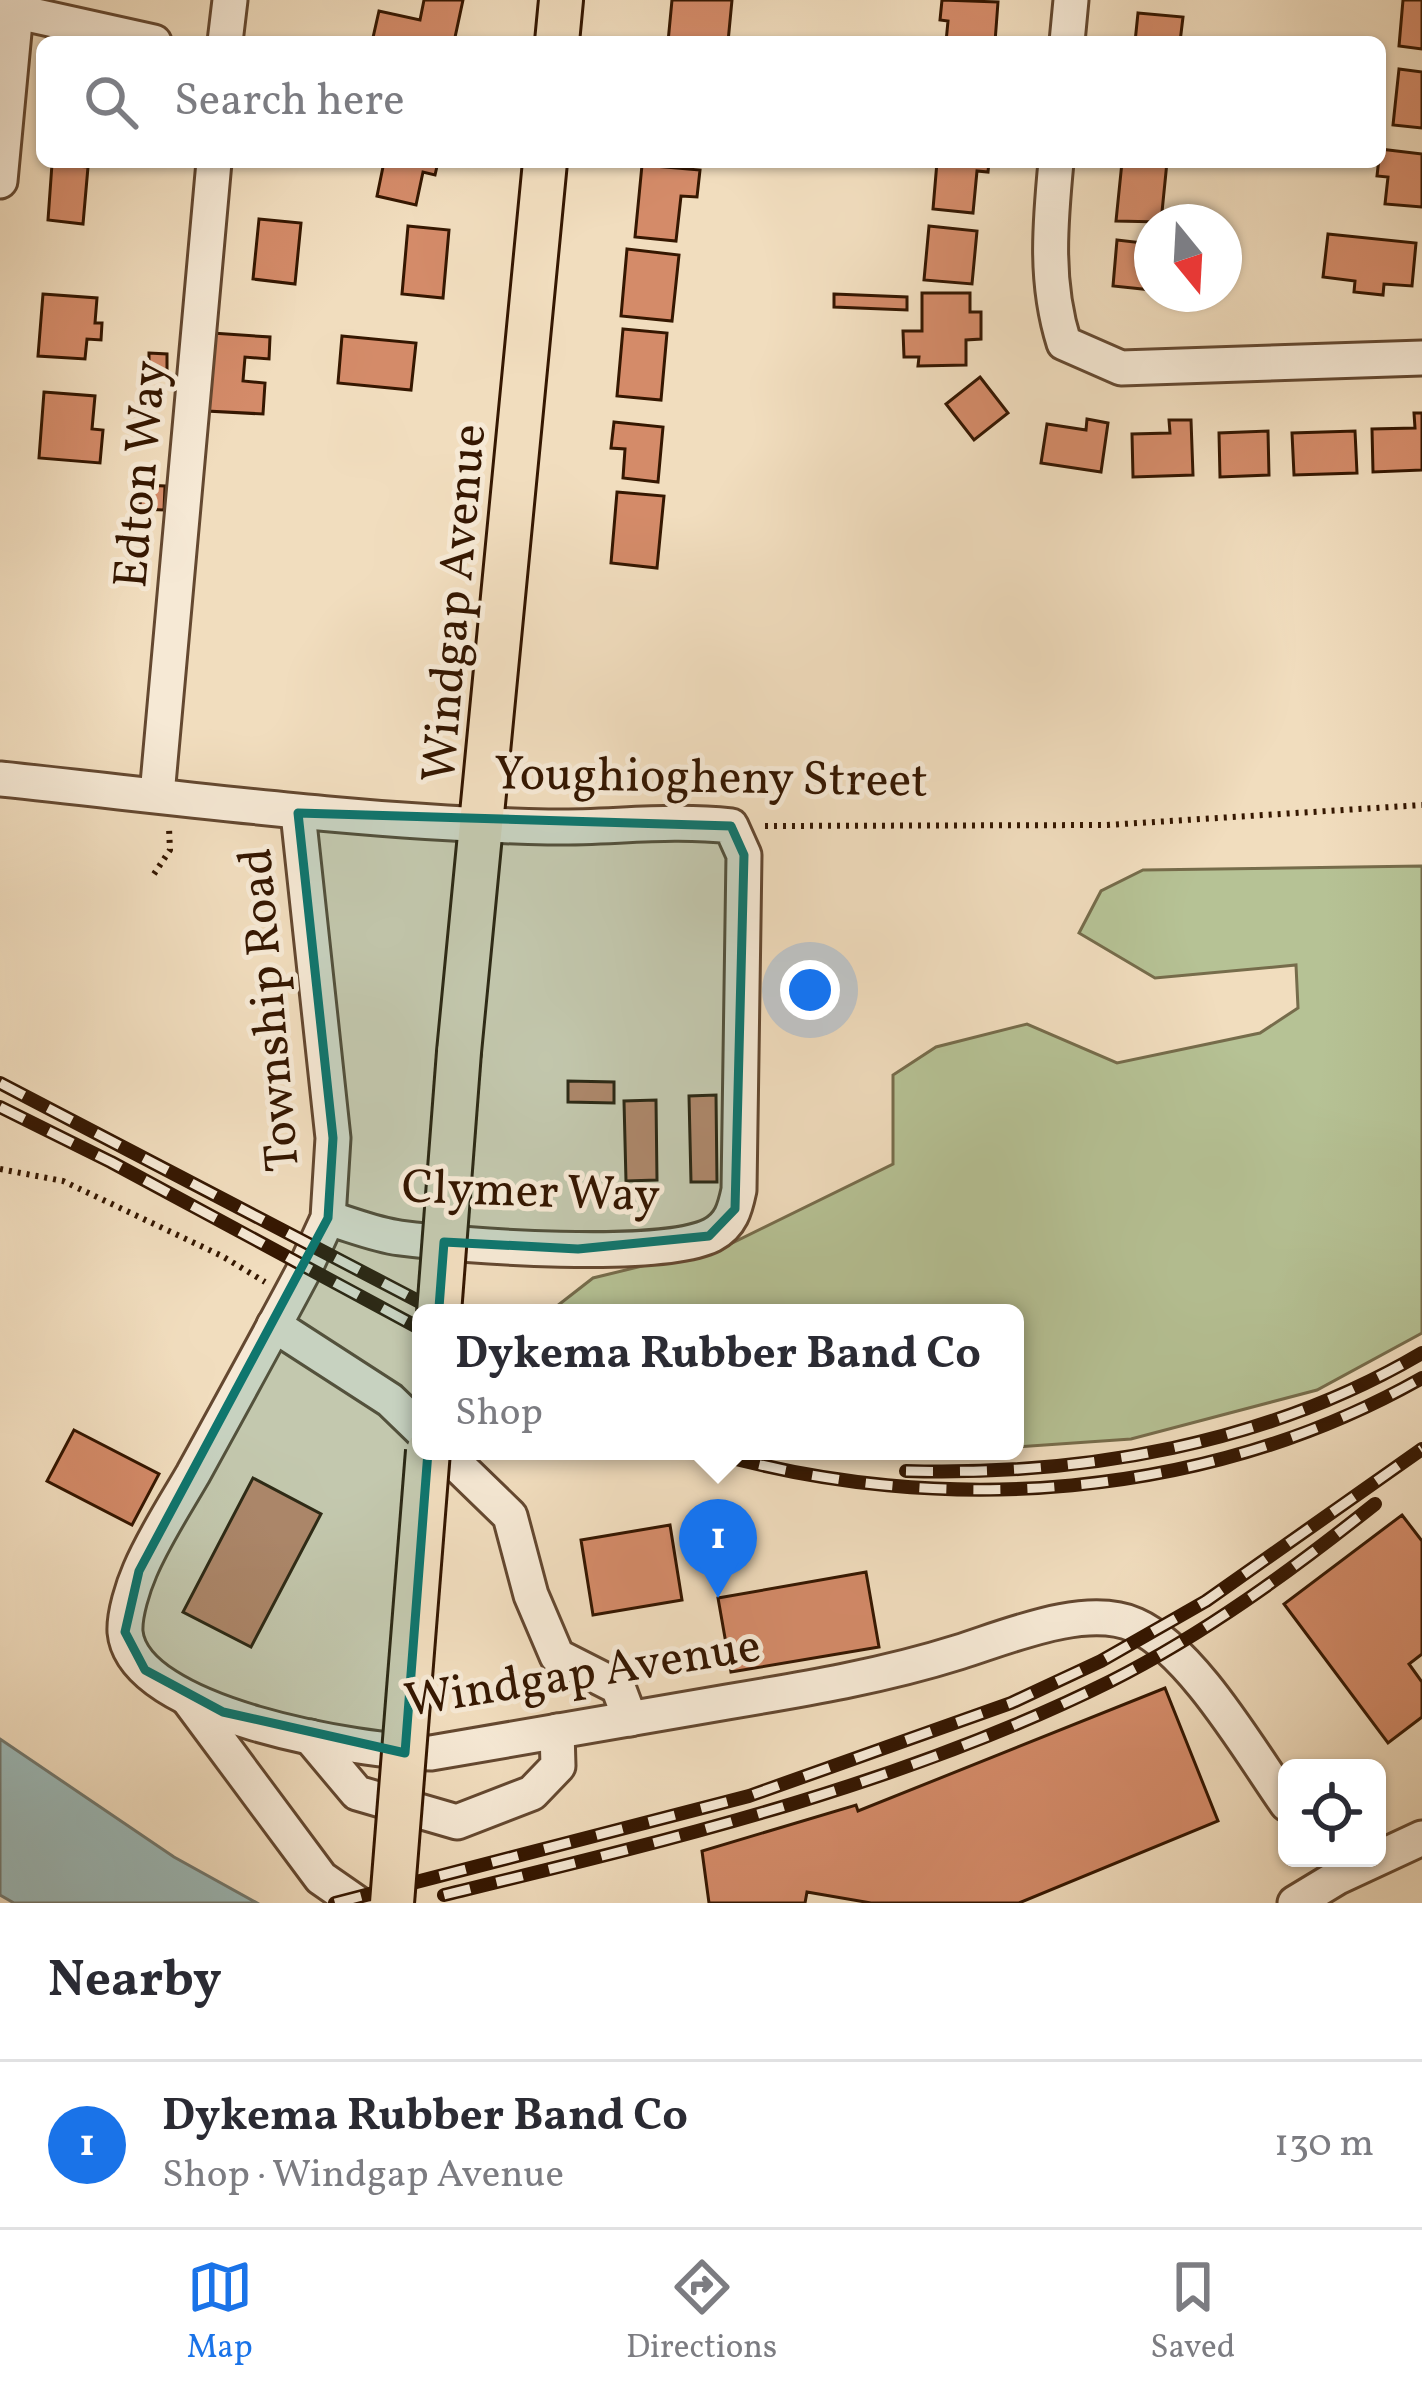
<!DOCTYPE html>
<html lang="en">
<head>
<meta charset="utf-8">
<style>
	:root { --surface:#fff; --page:#f2f2f3; --text:#2b2b33; --muted:#7c7c81; --line:#e1e1e2; --accent:#1a73e8 }
	body { margin:0; font-family:Vollkorn,serif; background:var(--page); color:var(--text) }
	.controls { position:absolute; right:36px; bottom:36px; display:grid; overflow:hidden; border-radius:18px; box-shadow:0 3px 9px #0004 }
	.controls button { width:108px; height:108px; display:grid; place-items:center; padding:0; border:0; border-bottom:3px solid var(--line); background:var(--surface); color:var(--text); font:60px sans-serif }
	.compass { position:absolute; left:1134px; top:204px; width:108px; height:108px; border-radius:50%; background:var(--surface); box-shadow:0 3px 9px #0004; rotate:162deg }
	.you { position:absolute; left:810px; top:990px; width:42px; height:42px; margin:-30px; border:9px solid #fff; border-radius:50%; background:#1a73e8; box-shadow:0 0 0 18px #1a73e833 }
	.badge { display:grid; place-items:center; width:78px; height:78px; border-radius:50%; background:var(--accent); color:#fff; font-size:39px; font-weight:700 }
	.pin { position:absolute; translate:-50% -99px; filter:drop-shadow(0 3px 6px #0008) }
	.pin::after { content:''; position:absolute; top:63px; width:42px; height:36px; background:inherit; clip-path:polygon(0 0,100% 0,50% 100%) }
	.popup { position:absolute; left:412px; top:1304px; width:612px; height:156px; box-sizing:border-box; display:grid; place-content:center; border-radius:18px; background:var(--surface); filter:drop-shadow(0 3px 9px #0005); font-size:39px; white-space:nowrap; color:var(--muted) }
	.popup b { font-size:45px; color:var(--text) }
	.popup::after { content:''; position:absolute; left:50%; top:100%; margin-left:-24px; border:24px solid transparent; border-top-color:var(--surface) }
	.list { margin:0; padding:0; list-style:none }
	h2 { display:flex; justify-content:space-between; align-items:center; height:156px; margin:0; padding:0 48px; font-size:51px }
	h2 small { font-size:39px; font-weight:400; color:var(--muted) }
	.list li { display:grid; grid-template-columns:78px 1fr auto; gap:36px; align-items:center; box-sizing:border-box; height:168px; padding:0 48px; border-top:3px solid var(--line) }
	.list b { display:block; font-size:45px; white-space:nowrap }
	.list p { margin:0; font-size:39px; white-space:nowrap; color:var(--muted) }
	.list em { font-size:39px; font-style:normal; color:var(--muted) }
	.icon { flex:none; width:66px; height:66px; fill:none; stroke:currentColor; stroke-width:2; stroke-linecap:round; stroke-linejoin:round }
	.map { position:relative; flex:none; width:1422px; height:1903px; overflow:hidden }
	.search { position:absolute; background:var(--surface); box-shadow:0 3px 9px #0004; left:36px; right:36px; top:36px; height:132px; display:flex; align-items:center; gap:30px; box-sizing:border-box; padding:0 42px; border-radius:18px; color:var(--muted); font-size:45px }
	.sheet { height:324px; background:var(--surface) }
	nav { display:flex; justify-content:space-around; align-items:center; box-sizing:border-box; height:168px; border-top:3px solid var(--line); background:var(--surface); font-size:33px; color:var(--muted) }
	nav a { display:grid; justify-items:center; gap:6px }
	nav .on { color:var(--accent) }
	.map>svg:first-child { display:block }
	.green { fill:#b6c295; stroke:#766c4b; stroke-width:3 }
	.water { fill:#9cbab9; stroke:#73796f; stroke-width:3 }
	.building { fill:#d48b69; stroke:#351701; stroke-width:3 }
	.lines { fill:none; stroke-linecap:round; stroke-linejoin:round }
	.minor-casing { stroke:#644830; stroke-width:39 }
	.major-casing { stroke:#351701; stroke-width:48 }
	.path { stroke:#351701; stroke-width:6; stroke-dasharray:3 6; stroke-linecap:butt }
	.minor { stroke:#f6e9d5; stroke-width:33 }
	.major { stroke:#f1ddbe; stroke-width:42 }
	.rail-casing { stroke:#351701; stroke-width:14 }
	.rail { stroke:#f6e9d5; stroke-width:9; stroke-dasharray:27; stroke-linecap:butt }
	.major-bridge-casing { stroke:#351701; stroke-width:48; stroke-linecap:butt }
	.major-bridge { stroke:#f1ddbe; stroke-width:42 }
	.marked { fill:#0f766e; fill-opacity:0.2; stroke:#0f766e; stroke-width:9; stroke-linejoin:round }
	.labels { text-anchor:middle; stroke-width:10; stroke-linejoin:round; paint-order:stroke }
	.street-label { font-size:48px; fill:#351701; stroke:#f6e9d5 }
</style>
</head>
<body>
<div class="map">
<svg width="1422" height="1903" viewBox="0 0 1422 1903">
	<rect width="100%" height="100%" fill="#f1ddbe"/>
	<filter id="stains"><feTurbulence type="fractalNoise" baseFrequency=".00167" numOctaves="4"/><feColorMatrix values="0 0 0 0 .2 0 0 0 0 .09 0 0 0 0 .02 0 0 0 .5 -.17"/></filter>
	<radialGradient id="worn" r=".72"><stop offset=".6" stop-color="#630" stop-opacity="0"/><stop offset="1" stop-color="#630" stop-opacity=".3"/></radialGradient>
	<path class="green" d="M1422 866V1333L1317 1390 1131 1439 1015 1447V1313H548L593 1278 728 1245 893 1164V1075L936 1047 1027 1024 1117 1063 1260 1033 1298 1008 1296 965 1155 978 1079 933 1101 891 1143 870Z"/>
	<path class="water" d="M0 1739 174 1857 257 1903H14L0 1895Z"/>
	<g class="building">
		<path d="M424 0H463L454 42H372L379 11 420 20Z"/>
		<path d="M672 0H732L728 42H668Z"/>
		<path d="M942 0 998 2 995 42H946L948 21 940 20Z"/>
		<path d="M1403 0H1422V49L1399 46Z"/>
		<path d="M1138 13 1183 17 1180 42H1135Z"/>
		<path d="M1399 69 1422 72V128L1393 125Z"/>
		<path d="M1380 149 1422 154V207L1385 204 1388 177 1377 176Z"/>
		<path d="M384 162H438L435 175 423 172 416 205 377 196Z"/>
		<path d="M937 162H989L988 172 977 171 973 213 933 209Z"/>
		<path d="M1122 162H1167L1161 222 1116 221Z"/>
		<path d="M52 164 88 167 83 224 48 220Z"/>
		<path d="M642 165 700 170 697 197 681 196 676 241 635 237Z"/>
		<path d="M259 219 301 223 295 284 253 279Z"/>
		<path d="M408 226 449 230 443 298 402 294Z"/>
		<path d="M929 226 977 231 972 284 924 280Z"/>
		<path d="M1328 234 1416 243 1412 286 1384 284 1383 295 1354 292 1355 281 1323 277Z"/>
		<path d="M1117 240 1152 244V290L1113 286Z"/>
		<path d="M627 249 679 255 672 321 621 316Z"/>
		<path d="M922 293H970V312H981V339L966 340V365L918 366 919 357H904L903 331H922Z"/>
		<path d="M43 294 97 298 95 323H102L101 340 87 339 85 359 38 356Z"/>
		<path d="M834 294 907 297V310L834 307Z"/>
		<path d="M623 329 667 333 661 400 617 396Z"/>
		<path d="M212 333 270 337 269 359 245 357 243 381 265 383 263 414 207 411Z"/>
		<path d="M342 336 416 343 411 390 338 383Z"/>
		<path d="M149 353 167 354V377L149 376Z"/>
		<path d="M980 377 1008 413 974 440 946 404Z"/>
		<path d="M44 392 95 396 92 429 103 430 100 463 39 458Z"/>
		<path d="M1414 413H1422V470L1373 472 1372 429 1415 428Z"/>
		<path d="M1087 419 1108 423 1101 472 1041 463 1047 424 1086 430Z"/>
		<path d="M1169 420H1191L1193 475 1133 477 1132 434 1170 433Z"/>
		<path d="M614 422 663 427 658 482 623 478 625 449 611 448Z"/>
		<path d="M1268 431 1269 475 1220 477 1219 433Z"/>
		<path d="M1355 431 1357 473 1294 475 1292 433Z"/>
		<path d="M141 485 165 486 164 510 140 509Z"/>
		<path d="M617 492 664 496 657 568 611 563Z"/>
		<path d="M568 1081 614 1082V1103L568 1102Z"/>
		<path d="M716 1095 717 1182H691L689 1096Z"/>
		<path d="M656 1100 657 1180 626 1181 624 1101Z"/>
		<path d="M74 1430 159 1474 132 1525 47 1481Z"/>
		<path d="M253 1478 321 1514 251 1647 183 1612Z"/>
		<path d="M1402 1515 1422 1541V1654L1409 1664 1422 1682V1717L1388 1743 1284 1604Z"/>
		<path d="M670 1525 682 1600 593 1615 581 1540Z"/>
		<path d="M866 1572 879 1647 731 1672 718 1598Z"/>
		<path d="M1165 1688 1218 1821 1019 1903H871L807 1892 805 1903H709L702 1851 856 1805 858 1811Z"/>
	</g>
	<g class="lines">
		<defs>
			<g id="minor">
				<path d="M0 8 154 42"/>
				<path d="M225 42 230 0"/>
				<path d="M1067 42 1071 0"/>
				<path d="M1056 162C1050 225 1045 283 1064 343L1121 368 1422 358"/>
				<path d="M0 181 16 11"/>
				<path d="M0 779C182 798 365 823 548 827 610 828 669 819 731 826L744 855 739 1190C735 1209 731 1225 712 1235 661 1261 462 1246 400 1238 376 1235 352 1225 328 1218"/>
				<path d="M157 795 214 162"/>
				<path d="M298 813 333 1138 328 1218 306 1266C269 1336 231 1405 193 1474 175 1505 154 1537 140 1570 133 1586 124 1614 125 1632 133 1716 363 1752 431 1753 530 1736 629 1719 727 1702 805 1689 883 1676 959 1652 1007 1637 1086 1603 1135 1625 1192 1650 1251 1753 1287 1804"/>
				<path d="M274 1325 390 1400 421 1430"/>
				<path d="M443 1451 510 1516 531 1595 557 1656 618 1687 630 1719"/>
				<path d="M188 1699 321 1878 357 1903"/>
				<path d="M310 1737 357 1793 457 1822 532 1793 558 1766 557 1731"/>
				<path d="M1295 1903 1338 1877 1422 1838"/>
			</g>
			<g id="major">
				<path d="M557 42 561 0"/>
				<path d="M459 1052 545 162"/>
			</g>
		</defs>
		<use href="#minor" class="minor-casing"/>
		<use href="#major" class="major-casing"/>
		<g class="path">
			<path d="M765 826 1107 825 1422 805"/>
			<path d="M154 874 170 850 169 828"/>
			<path d="M0 1169 63 1181 222 1256 265 1282"/>
		</g>
		<use href="#minor" class="minor"/>
		<use href="#major" class="major"/>
		<defs>
			<g id="rail">
				<path d="M0 1083 441 1313"/>
				<path d="M0 1107 111 1162 421 1329"/>
				<path d="M707 1451C941 1519 1208 1499 1422 1378"/>
				<path d="M906 1471C1083 1476 1268 1444 1422 1353"/>
				<path d="M444 1895C670 1840 902 1785 1111 1681 1206 1633 1292 1570 1375 1504"/>
				<path d="M335 1903 749 1796 1011 1703 1101 1661 1206 1601 1422 1449"/>
			</g>
		</defs>
		<use href="#rail" class="rail-casing"/>
		<use href="#rail" class="rail"/>
		<defs>
			<g id="major-bridge">
				<path d="M439 1313 459 1052"/>
				<path d="M392 1903 428 1451"/>
			</g>
		</defs>
		<use href="#major-bridge" class="major-bridge-casing"/>
		<use href="#major-bridge" class="major-bridge"/>
	</g>
	<path class="marked" d="M298 813 731 826 744 855 735 1209 709 1236 578 1249 444 1242 405 1753 223 1712 145 1670 125 1632 139 1571 328 1218 333 1138Z"/>
	<g class="labels">
		<g class="street-label">
			<text transform="translate(138 474) rotate(-85)" y="17">Edton Way</text>
			<text transform="translate(452 603) rotate(-85)" y="17">Windgap Avenue</text>
			<text transform="translate(711 775) rotate(1)" y="17">Youghiogheny Street</text>
			<text transform="translate(267 1010) rotate(-95)" y="17">Township Road</text>
			<text transform="translate(531 1189) rotate(2)" y="17">Clymer Way</text>
			<text transform="translate(582 1671) rotate(-9)" y="17">Windgap Avenue</text>
		</g>
	</g>
	<rect width="100%" height="100%" filter="url(#stains)"/>
	<rect width="100%" height="100%" fill="url(#worn)"/>
</svg>
<div class="controls">
<button><svg class="icon" aria-label="locate" viewBox="0 0 24 24"><circle cx="12" cy="12" r="6"/><path d="M12 2v4M12 18v4M2 12h4M18 12h4"/></svg></button>
</div>
<svg class="compass" viewBox="-18 -18 36 36"><path d="M0-13l5 13h-10z" fill="#e53935"/><path d="M0 13l5-13h-10z" fill="#7c7c81"/></svg>
<div class="you"></div>
<div class="pin badge" style="left:718px;top:1598px">1</div>
<div class="popup"><b>Dykema Rubber Band Co</b>Shop</div>
<div class="search"><svg class="icon" aria-label="search" viewBox="0 0 24 24"><circle cx="10" cy="10" r="6"/><path d="M15 15l6 6"/></svg>Search here</div>
</div>
<section class="sheet">
<h2>Nearby<small></small></h2>
<ul class="list">
<li><span class="badge">1</span><div><b>Dykema Rubber Band Co</b><p>Shop · Windgap Avenue</p></div><em>130 m</em></li>
</ul>
</section>
<nav>
<a class="on"><svg class="icon" aria-label="map" viewBox="0 0 24 24"><path d="M3 6l6-2 6 2 6-2v14l-6 2-6-2-6 2zM9 4v14M15 6v14"/></svg>Map</a>
<a><svg class="icon" aria-label="directions" viewBox="0 0 24 24"><path d="M12 3l9 9-9 9-9-9zM9 14v-3h6M13 9l2 2-2 2"/></svg>Directions</a>
<a><svg class="icon" aria-label="saved" viewBox="0 0 24 24"><path d="M7 4h10v16l-5-4-5 4z"/></svg>Saved</a>
</nav>
</body>
</html>
